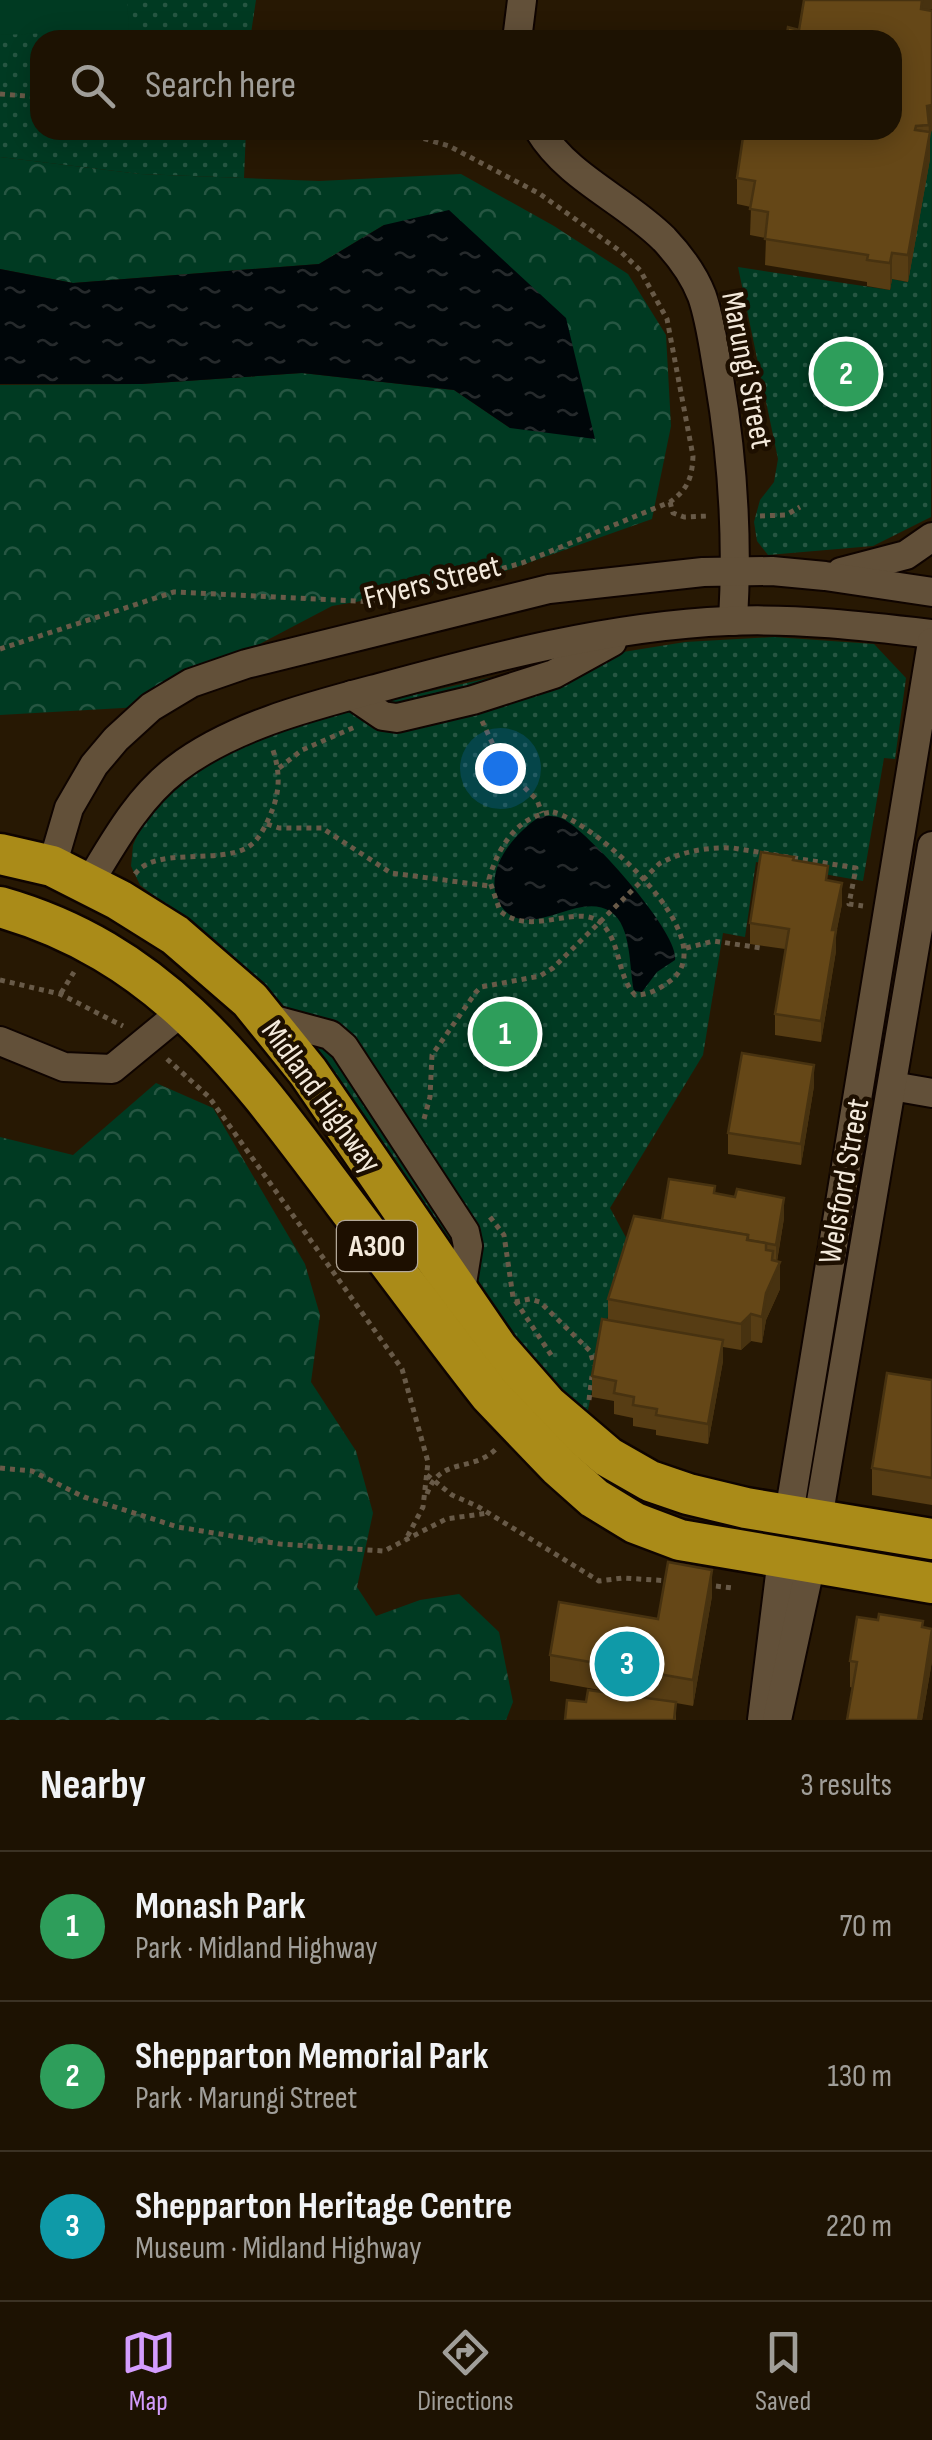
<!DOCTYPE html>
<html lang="en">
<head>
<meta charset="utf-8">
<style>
	:root { --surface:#1d1202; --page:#2a2011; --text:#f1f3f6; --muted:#a09e99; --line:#3b3224; --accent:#d39cfd }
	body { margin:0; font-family:"Sofia Sans Condensed",sans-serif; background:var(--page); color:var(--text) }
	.you { position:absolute; left:500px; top:768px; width:35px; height:35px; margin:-25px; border:8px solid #fff; border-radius:50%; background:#1a73e8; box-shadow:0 0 0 15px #1a73e833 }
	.badge { display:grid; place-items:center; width:65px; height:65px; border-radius:50%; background:var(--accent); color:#fff; font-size:32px; font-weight:700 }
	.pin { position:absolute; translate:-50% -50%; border:5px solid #fff; box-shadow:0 2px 10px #0006 }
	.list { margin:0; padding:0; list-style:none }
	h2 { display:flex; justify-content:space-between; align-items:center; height:130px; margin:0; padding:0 40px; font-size:42px }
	h2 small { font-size:32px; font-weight:400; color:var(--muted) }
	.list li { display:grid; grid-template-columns:65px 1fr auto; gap:30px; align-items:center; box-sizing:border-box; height:150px; padding:0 40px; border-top:2px solid var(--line) }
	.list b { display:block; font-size:38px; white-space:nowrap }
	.list p { margin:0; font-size:32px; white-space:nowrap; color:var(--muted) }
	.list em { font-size:32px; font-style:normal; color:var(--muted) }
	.icon { flex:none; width:55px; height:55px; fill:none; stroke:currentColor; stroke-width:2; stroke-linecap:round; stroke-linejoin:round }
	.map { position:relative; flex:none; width:932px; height:1720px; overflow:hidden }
	.search { position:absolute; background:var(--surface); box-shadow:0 5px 25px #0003; left:30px; right:30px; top:30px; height:110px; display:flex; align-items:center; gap:25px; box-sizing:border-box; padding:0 35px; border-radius:30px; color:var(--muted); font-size:38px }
	.sheet { height:580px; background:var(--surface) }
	nav { display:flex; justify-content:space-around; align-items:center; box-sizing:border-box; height:140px; border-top:2px solid var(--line); background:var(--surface); font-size:28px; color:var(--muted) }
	nav a { display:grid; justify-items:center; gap:5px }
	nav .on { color:var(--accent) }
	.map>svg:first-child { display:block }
	.green { fill:url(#green-dots) }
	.forest { fill:url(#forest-crowns) }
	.pitch { fill:#003a22 }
	.water { fill:url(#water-ripples) }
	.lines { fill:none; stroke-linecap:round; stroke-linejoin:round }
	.minor-casing { stroke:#0f0400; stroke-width:32 }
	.highway-casing { stroke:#0f0400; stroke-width:45 }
	.path { stroke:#685a48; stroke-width:5; stroke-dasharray:5 5; stroke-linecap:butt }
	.minor { stroke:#625039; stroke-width:28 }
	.highway { stroke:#aa8b18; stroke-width:40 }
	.wall { fill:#573d14 }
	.shaded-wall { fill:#473210 }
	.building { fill:#654717; stroke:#473210; stroke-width:2.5 }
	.labels { text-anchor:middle; stroke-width:9; stroke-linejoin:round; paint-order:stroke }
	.shield { fill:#1d0f00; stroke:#b3a899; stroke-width:2.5 }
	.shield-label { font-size:30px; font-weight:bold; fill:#f3e9db }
	.street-label { font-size:32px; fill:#f3e9db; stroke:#1d0f00 }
</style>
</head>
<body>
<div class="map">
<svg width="932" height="1720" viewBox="0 0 932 1720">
	<defs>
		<pattern id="green-dots" width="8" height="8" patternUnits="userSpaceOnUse" patternTransform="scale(2.5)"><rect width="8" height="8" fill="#003a22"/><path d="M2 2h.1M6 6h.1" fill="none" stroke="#265642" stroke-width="1.8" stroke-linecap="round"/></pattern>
		<pattern id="forest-crowns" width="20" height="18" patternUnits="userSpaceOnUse" patternTransform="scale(2.5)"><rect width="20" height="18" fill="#003a22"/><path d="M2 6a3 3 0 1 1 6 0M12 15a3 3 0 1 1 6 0" fill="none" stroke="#265642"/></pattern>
		<pattern id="water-ripples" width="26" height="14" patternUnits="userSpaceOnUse" patternTransform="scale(2.5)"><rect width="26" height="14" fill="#000609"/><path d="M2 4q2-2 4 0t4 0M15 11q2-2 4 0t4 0" fill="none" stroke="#262a2c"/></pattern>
	</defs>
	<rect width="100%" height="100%" fill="#271803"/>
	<g class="green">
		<path d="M0 0H256L250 40H40V130H246L244 178 140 174 0 157Z"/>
		<path d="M932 131 931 517 873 546 768 555 757 541 754 522 760 500 774 482 778 459 738 267 890 290 892 279 907 282 927 132Z"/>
		<path d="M774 637 874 644 906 678 895 759 884 758 863 881 756 862 745 937 723 933 703 1055 610 1208 630 1245 605 1326 586 1420 513 1336 314 1046 278 1003 235 959 140 885 131 866 133 845 144 820 167 792 201 767 279 731 404 697 555 663 685 642Z"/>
	</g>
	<g class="forest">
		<path d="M0 157 140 174 319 181 461 174 554 226 628 274 666 335 671 426 652 519 477 581 332 606 140 707 0 715V385L142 384 302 373 454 390 510 428 384 225 319 264 73 283 0 269Z"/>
		<path d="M156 1083 213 1108 305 1264 320 1315 311 1382 356 1451 373 1513 357 1587 376 1616 420 1600 459 1594 499 1632 513 1702 506 1720H0V1137L73 1155Z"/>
	</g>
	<path class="pitch" d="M0 0H127L129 30 0 35Z"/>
	<g class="water">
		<path d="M449 210 566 318 595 439 510 428 454 390 302 373 142 384H0V269L73 283 319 264 384 225Z"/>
		<path d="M539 817C548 816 554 815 563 819 588 831 680 933 675 960L657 972 642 992 634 991C629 969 632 926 611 912 584 894 549 925 520 919 510 917 502 910 498 900 484 869 514 834 539 817Z"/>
	</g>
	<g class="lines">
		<defs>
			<g id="minor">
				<path d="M517 40 522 0"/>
				<path d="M539 130C568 178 625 200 664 239 680 256 694 275 702 296 711 322 714 351 719 378 733 460 738 538 733 621"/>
				<path d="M841 572 906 555 932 537"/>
				<path d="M352 695 383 716 397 718 473 700 554 674 612 642"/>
				<path d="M52 866 69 808 94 765 116 739 151 707 191 683 246 664 549 589 703 572 772 571 825 576 932 592"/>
				<path d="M89 883C114 842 137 799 176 769 232 726 311 706 379 688 493 657 609 626 728 621 796 618 864 626 932 634"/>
				<path d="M267 1018 330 1035 344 1047 465 1232 468 1246 460 1296"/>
				<path d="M0 1041 64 1067 112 1069 185 1009"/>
				<path d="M892 1086 932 1093"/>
				<path d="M789 1514 932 642"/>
				<path d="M818 1519 932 846"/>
				<path d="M762 1720 782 1558"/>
				<path d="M777 1720 811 1563"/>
			</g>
			<g id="highway">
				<path d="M0 854 52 866 119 900 175 935 250 1000 308 1072 498 1349 547 1405 608 1457 650 1481 688 1494 746 1508 932 1539"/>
				<path d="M0 907C165 954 246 1072 343 1201 392 1266 440 1331 490 1395L558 1466 594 1498 635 1523 680 1540 932 1583"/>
			</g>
		</defs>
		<use href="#minor" class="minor-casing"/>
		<use href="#highway" class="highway-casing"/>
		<g class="path">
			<path d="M0 94 40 97"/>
			<path d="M395 130 449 146 540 194 620 251 640 270 667 319 693 456C692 478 688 489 670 502L522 563 449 583"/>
			<path d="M670 502 673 513 684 517 709 516"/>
			<path d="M760 516 786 515 800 507"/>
			<path d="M0 649 174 592 375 602"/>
			<path d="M482 721 503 766 537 800 542 813"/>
			<path d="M279 768 302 750 355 727"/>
			<path d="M553 812C595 822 727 940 670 981 659 989 649 995 635 995 617 976 621 944 603 925 580 900 533 939 500 911L489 879C498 847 518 815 553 812Z"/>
			<path d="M267 824 279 828H322L391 873 489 886"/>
			<path d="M135 874C155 846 219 865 248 847 260 840 268 821 273 808 281 786 279 768 272 747"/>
			<path d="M686 948 714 941 761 948"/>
			<path d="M0 980 60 994 123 1026"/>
			<path d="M61 993 74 972"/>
			<path d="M167 1059 209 1097 402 1369 428 1462 423 1507 405 1541"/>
			<path d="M424 1119 430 1097 432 1055 476 992 481 987 540 976 553 968 659 864C682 851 707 847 733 848L856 868 849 904 863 906"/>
			<path d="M490 1217 504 1235 513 1297 553 1358"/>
			<path d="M515 1302 530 1299 540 1302 590 1351 594 1365"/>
			<path d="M589 1400 592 1376"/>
			<path d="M0 1468 32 1471 84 1497 178 1527 280 1544 384 1551 446 1519 488 1513"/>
			<path d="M427 1475 452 1495 477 1506 599 1581 623 1578 670 1581"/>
			<path d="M427 1494C440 1456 472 1473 496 1449"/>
			<path d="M706 1585 733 1588"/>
		</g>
		<use href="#minor" class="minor"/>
		<use href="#highway" class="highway"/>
	</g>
	<g class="wall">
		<path d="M932 0V9L928 10 932 11V131L929 132 930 159 908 282 892 279 890 290 867 286V282L765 265 766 238 750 235 751 207 737 204V178L892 130 799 30Z"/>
		<path d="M794 860 828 881 842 904 836 934V951L821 1042 775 1035V1014L785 949 750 944V923Z"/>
		<path d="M814 1086 801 1165 728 1154V1133Z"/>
		<path d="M715 1193 784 1218 777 1262 780 1289 766 1320 762 1343 751 1341 741 1350 723 1347V1361L708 1444 656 1435V1430L633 1426V1418L614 1414V1401L592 1397V1376L608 1320V1299L662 1220Z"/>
		<path d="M932 1380V1505L872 1495V1468Z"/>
		<path d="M712 1596 693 1706 676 1703V1720L586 1702 638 1697 550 1681V1655L658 1619Z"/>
		<path d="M923 1627 932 1629V1661L922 1720H847L853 1688 850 1687V1661Z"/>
	</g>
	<g class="shaded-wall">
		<path d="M922 0H932V9L925 11 921 9Z"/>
		<path d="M932 105V131L929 132 927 106Z"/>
		<path d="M930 132V159L908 282V255Z"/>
		<path d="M892 253V279L890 290V263Z"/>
		<path d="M842 883V904L836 934V951L821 1042V1021L832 930Z"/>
		<path d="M814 1065V1086L801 1165V1144Z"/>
		<path d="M784 1198V1218L776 1266V1245Z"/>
		<path d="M773 1251V1276L780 1262V1289L766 1320 762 1343V1317Z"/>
		<path d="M751 1314V1341L741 1350V1324Z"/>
		<path d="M723 1340V1361L708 1444V1424Z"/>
		<path d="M712 1570V1596L693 1706V1680Z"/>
		<path d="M932 1635V1661L922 1720H918Z"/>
	</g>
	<g class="building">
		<path d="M804 0H922L921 9 932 11V105L927 106 929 125 916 126 915 130 930 132 908 255 892 253 890 263 867 260 868 255 765 239 768 212 750 209 755 181 737 178 744 130H892V40H786L788 27 799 30Z"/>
		<path d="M761 852 794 857 793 860 828 866 826 880 842 883 832 930H836L821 1021 775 1014 789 929 750 923Z"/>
		<path d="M742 1053 814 1065 801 1144 728 1133Z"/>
		<path d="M669 1179 715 1186 714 1193 735 1197 737 1189 784 1198 776 1245 748 1240V1235L662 1220Z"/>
		<path d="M634 1216 748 1235 747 1240 766 1243V1250L773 1251 772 1260 780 1262 766 1293 762 1317 751 1314 741 1324 608 1299Z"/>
		<path d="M602 1319 723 1340 708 1424 656 1415 657 1409 633 1405 634 1397 614 1393 616 1381 592 1376Z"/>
		<path d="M887 1373 932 1380V1478L872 1468Z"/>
		<path d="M668 1562 712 1570 693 1680 550 1655 559 1602 658 1619Z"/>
		<path d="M879 1614 923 1621 922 1627 932 1629 918 1720H847L857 1662 850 1661 857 1617 878 1620Z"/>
		<path d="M588 1690 676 1702 674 1720H565L567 1700 586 1702Z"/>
	</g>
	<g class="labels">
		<rect class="shield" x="337" y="1221" width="80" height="50" rx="8"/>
		<g class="shield-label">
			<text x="377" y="1256">A300</text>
		</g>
		<g class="street-label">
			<text transform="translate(748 370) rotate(79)" y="11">Marungi Street</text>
			<text transform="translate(432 581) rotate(-14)" y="11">Fryers Street</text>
			<text transform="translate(322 1096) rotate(54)" y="11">Midland Highway</text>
			<text transform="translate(843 1181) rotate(-80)" y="11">Welsford Street</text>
		</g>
	</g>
</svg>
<div class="you"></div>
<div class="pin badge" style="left:505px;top:1034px;background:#2e9e5b">1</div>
<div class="pin badge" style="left:846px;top:374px;background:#2e9e5b">2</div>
<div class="pin badge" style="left:627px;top:1664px;background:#0f9aa8">3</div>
<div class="search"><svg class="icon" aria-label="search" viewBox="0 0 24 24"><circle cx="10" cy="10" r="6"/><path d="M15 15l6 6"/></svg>Search here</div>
</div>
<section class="sheet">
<h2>Nearby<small>3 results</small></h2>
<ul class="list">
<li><span class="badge" style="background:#2e9e5b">1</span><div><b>Monash Park</b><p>Park · Midland Highway</p></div><em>70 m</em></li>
<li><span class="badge" style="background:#2e9e5b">2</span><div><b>Shepparton Memorial Park</b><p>Park · Marungi Street</p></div><em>130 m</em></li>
<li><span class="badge" style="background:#0f9aa8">3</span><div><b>Shepparton Heritage Centre</b><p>Museum · Midland Highway</p></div><em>220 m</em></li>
</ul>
</section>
<nav>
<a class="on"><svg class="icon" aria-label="map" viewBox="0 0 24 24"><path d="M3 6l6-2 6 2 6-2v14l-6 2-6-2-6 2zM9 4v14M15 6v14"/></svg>Map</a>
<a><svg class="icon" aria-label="directions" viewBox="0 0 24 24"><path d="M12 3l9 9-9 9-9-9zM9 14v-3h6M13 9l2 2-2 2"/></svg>Directions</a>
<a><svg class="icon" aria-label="saved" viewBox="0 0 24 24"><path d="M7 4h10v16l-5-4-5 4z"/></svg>Saved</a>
</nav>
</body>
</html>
